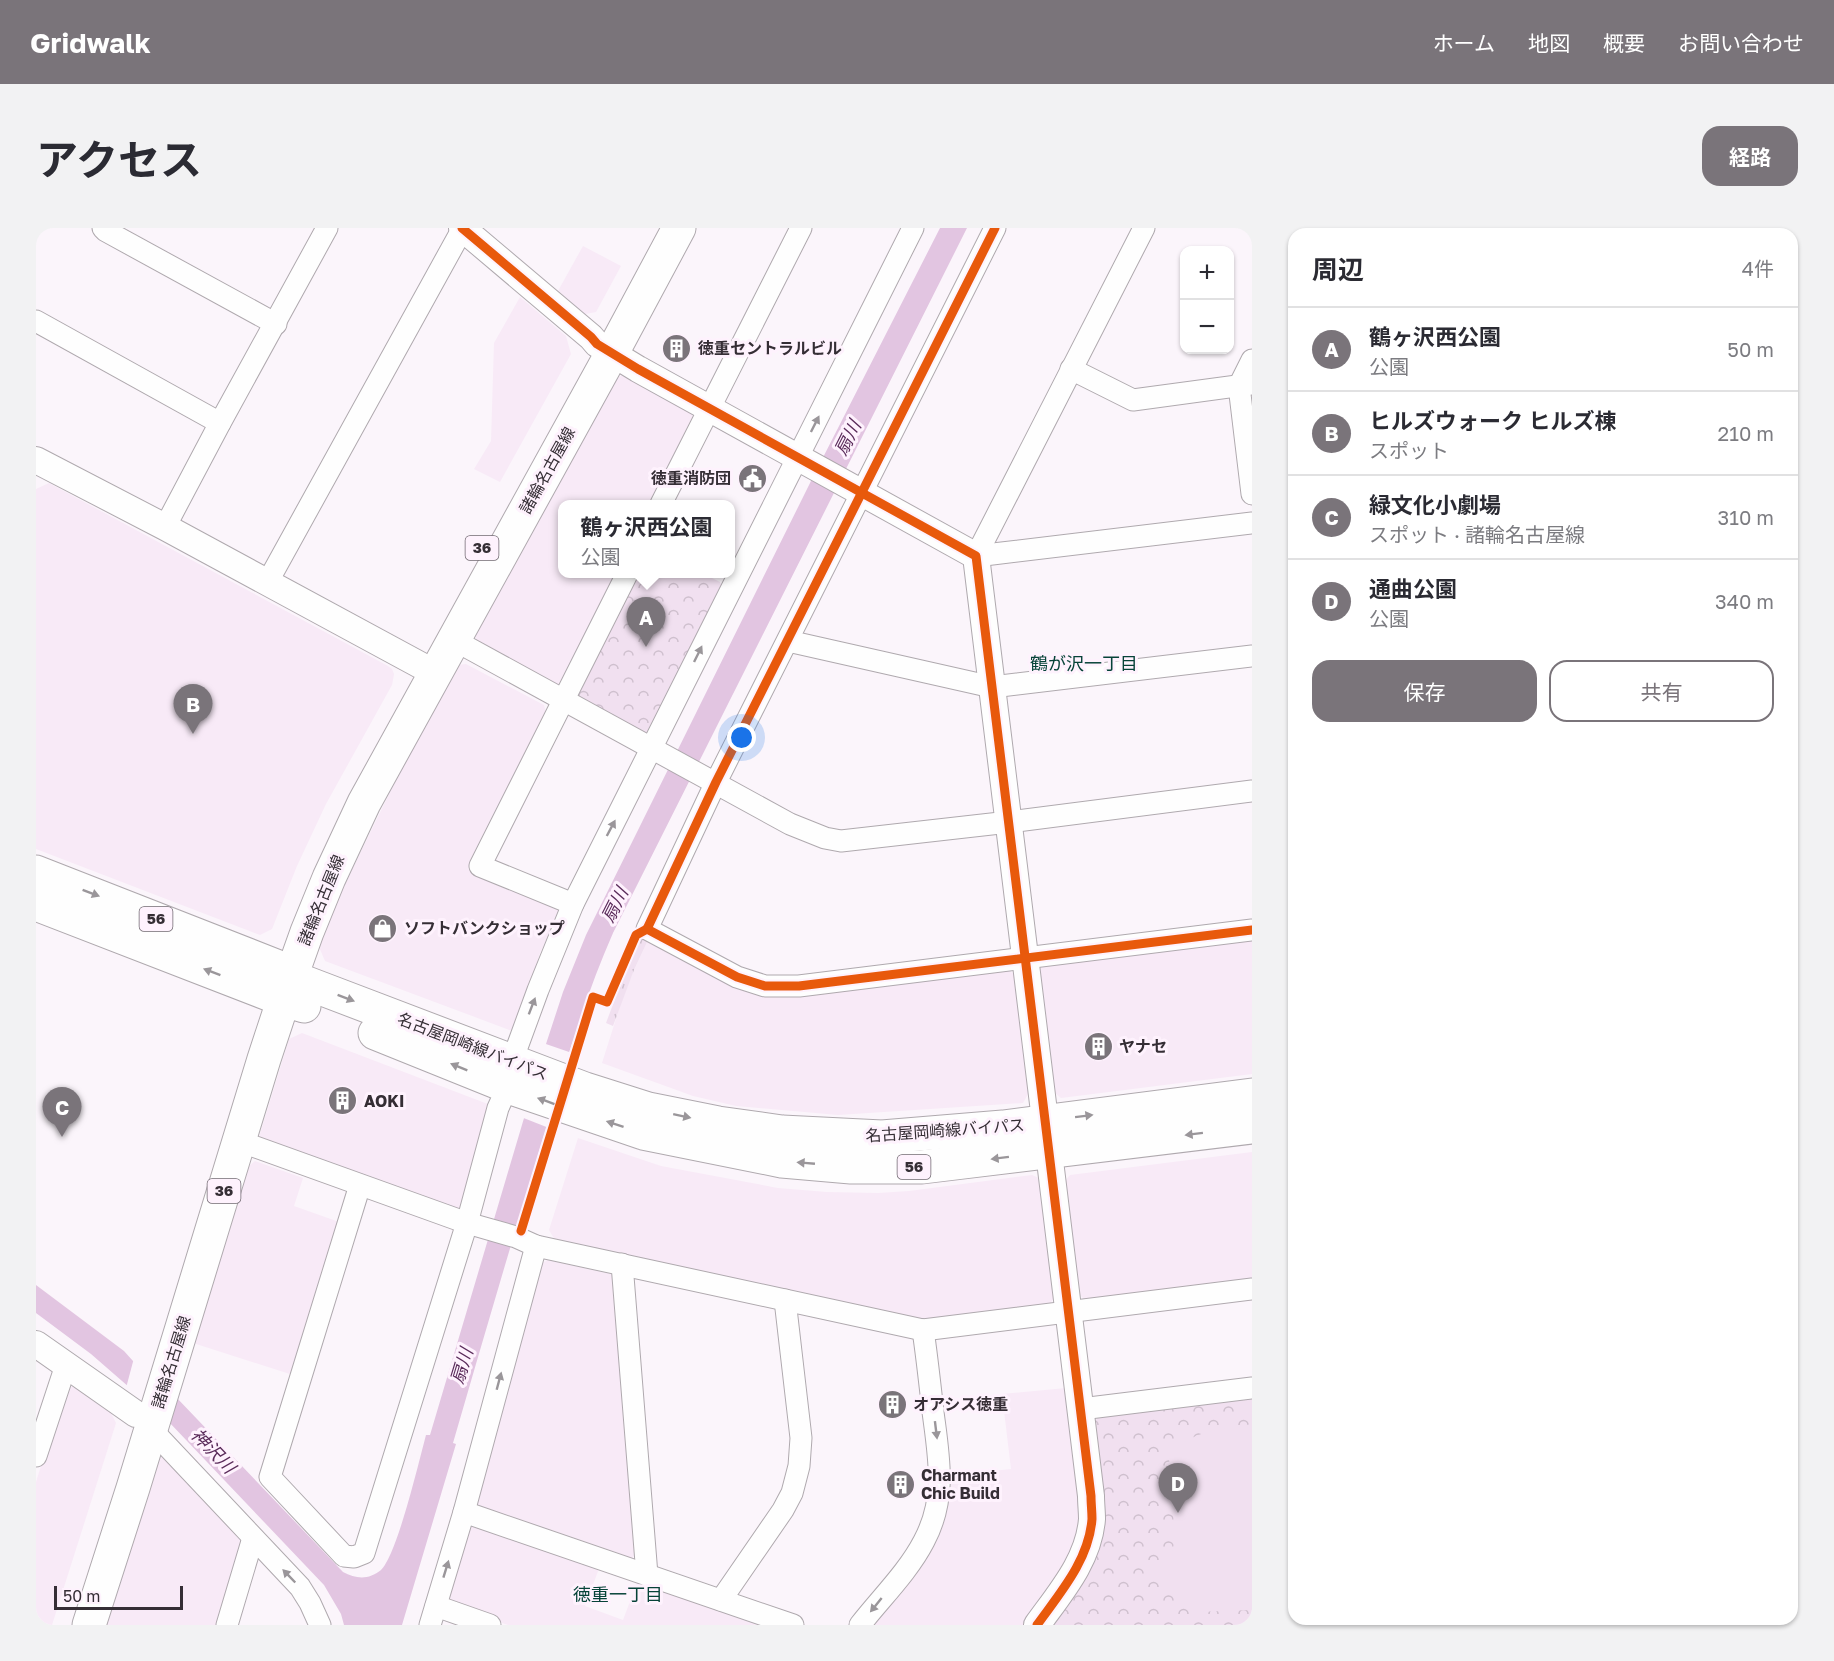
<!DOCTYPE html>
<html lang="ja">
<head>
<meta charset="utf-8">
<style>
	:root { --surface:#fff; --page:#f2f2f3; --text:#2b2b33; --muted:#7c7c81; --line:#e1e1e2; --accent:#7a747a }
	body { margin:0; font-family:"Golos Text","Noto Sans JP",sans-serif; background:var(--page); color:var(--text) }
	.controls { position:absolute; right:18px; top:18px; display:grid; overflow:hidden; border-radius:12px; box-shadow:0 2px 4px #0004 }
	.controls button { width:54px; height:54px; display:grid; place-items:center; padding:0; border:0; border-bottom:2px solid var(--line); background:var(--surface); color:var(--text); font:30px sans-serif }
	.scale { position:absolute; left:18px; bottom:15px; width:129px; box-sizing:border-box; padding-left:6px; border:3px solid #352e35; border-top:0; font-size:16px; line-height:21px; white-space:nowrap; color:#352e35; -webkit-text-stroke:4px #fef2fd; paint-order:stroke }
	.you { position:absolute; left:706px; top:510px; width:21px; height:21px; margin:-15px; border:4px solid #fff; border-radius:50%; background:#1a73e8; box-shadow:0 0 0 9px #1a73e833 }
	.badge { display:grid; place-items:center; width:39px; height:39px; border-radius:50%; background:var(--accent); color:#fff; font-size:20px; font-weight:700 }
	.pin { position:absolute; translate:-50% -50px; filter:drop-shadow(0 2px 3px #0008) }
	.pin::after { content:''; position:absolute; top:32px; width:21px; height:18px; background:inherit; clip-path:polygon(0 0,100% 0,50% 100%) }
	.popup { position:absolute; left:522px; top:272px; width:177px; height:78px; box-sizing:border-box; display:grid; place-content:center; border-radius:12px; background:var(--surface); filter:drop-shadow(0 2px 4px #0005); font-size:20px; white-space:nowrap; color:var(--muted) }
	.popup b { font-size:22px; color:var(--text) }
	.popup::after { content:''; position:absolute; left:50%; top:100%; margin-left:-12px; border:12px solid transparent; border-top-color:var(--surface) }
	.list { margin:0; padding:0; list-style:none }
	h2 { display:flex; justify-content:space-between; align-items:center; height:78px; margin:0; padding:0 24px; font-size:26px }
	h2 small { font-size:20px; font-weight:400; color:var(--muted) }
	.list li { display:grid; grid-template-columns:39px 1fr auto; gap:18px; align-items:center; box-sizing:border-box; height:84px; padding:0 24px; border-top:2px solid var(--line) }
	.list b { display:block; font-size:22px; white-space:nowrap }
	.list p { margin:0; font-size:20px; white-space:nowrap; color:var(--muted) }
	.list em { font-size:20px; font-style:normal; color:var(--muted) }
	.actions { display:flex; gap:12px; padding:18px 24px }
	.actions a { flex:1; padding:14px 0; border:2px solid var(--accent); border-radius:18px; text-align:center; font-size:21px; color:var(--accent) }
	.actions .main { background:var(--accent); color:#fff }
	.map { position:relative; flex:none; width:1216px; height:1397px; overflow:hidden; border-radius:18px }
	header { display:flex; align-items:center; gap:36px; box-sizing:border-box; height:84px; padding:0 30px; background:var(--accent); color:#fff }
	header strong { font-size:28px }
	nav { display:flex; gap:33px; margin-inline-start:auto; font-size:21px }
	.intro { display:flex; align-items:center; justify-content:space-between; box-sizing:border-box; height:144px; padding:0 36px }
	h1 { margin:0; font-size:42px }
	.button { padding:15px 27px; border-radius:18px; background:var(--accent); color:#fff; font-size:21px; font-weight:700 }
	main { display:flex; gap:36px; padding:0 36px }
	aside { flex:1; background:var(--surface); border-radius:18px; box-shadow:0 2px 4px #0004 }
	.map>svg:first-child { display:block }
	.built { fill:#f8eaf7 }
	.grass { fill:url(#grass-tufts) }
	.forest { fill:url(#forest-crowns) }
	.pitch { fill:#f1e0f0 }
	.water { fill:#e2c5e1 }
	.pier { fill:#fbf5fb }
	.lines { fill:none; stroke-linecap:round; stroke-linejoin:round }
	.minor-casing { stroke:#afa9ae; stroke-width:23 }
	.tertiary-casing { stroke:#afa9ae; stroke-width:28 }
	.primary-casing { stroke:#afa9ae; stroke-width:35 }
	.minor { stroke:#fefefe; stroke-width:21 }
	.tertiary { stroke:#fefefe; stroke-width:26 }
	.primary { stroke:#fefefe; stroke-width:33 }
	.cycleway-casing { stroke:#fef2fd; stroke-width:13 }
	.cycleway { stroke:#e8590c; stroke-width:9 }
	.oneway { fill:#9a969a }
	.labels { text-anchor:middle; stroke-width:6; stroke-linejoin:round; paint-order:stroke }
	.shield { fill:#fef2fd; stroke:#716971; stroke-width:1.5 }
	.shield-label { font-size:15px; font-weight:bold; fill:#352e35 }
	.poi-label { font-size:16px; font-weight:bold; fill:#352e35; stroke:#fef2fd; text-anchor:start }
	.street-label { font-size:16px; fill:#352e35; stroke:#fef2fd }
	.water-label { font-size:18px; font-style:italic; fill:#5a2b5a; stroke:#fef2fd }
	.neighbourhood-label { font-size:18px; fill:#064338; stroke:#fef2fd }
</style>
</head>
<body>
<header>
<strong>Gridwalk</strong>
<nav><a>ホーム</a><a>地図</a><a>概要</a><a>お問い合わせ</a></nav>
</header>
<div class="intro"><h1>アクセス</h1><a class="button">経路</a></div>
<main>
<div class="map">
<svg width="1216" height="1397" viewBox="0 0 1216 1397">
	<defs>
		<pattern id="grass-tufts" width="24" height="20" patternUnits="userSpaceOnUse" patternTransform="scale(1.5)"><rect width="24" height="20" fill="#f1e0f0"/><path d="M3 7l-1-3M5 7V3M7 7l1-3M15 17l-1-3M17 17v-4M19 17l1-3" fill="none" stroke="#cfc0ce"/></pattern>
		<pattern id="forest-crowns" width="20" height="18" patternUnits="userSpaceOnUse" patternTransform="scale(1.5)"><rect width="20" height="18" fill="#f1e0f0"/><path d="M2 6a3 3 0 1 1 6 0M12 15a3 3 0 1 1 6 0" fill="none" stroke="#cfc0ce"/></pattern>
	</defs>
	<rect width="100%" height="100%" fill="#fbf5fb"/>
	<g class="built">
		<path d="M547 18 585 38 560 84 549 86 522 63Z"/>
		<path d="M484 69 530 108 535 126 464 254 438 241 455 213 458 115Z"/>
		<path d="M588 147 656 185 658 193 617 276H526V346H583L529 455 518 459 441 416 439 407 581 149Z"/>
		<path d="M13 255 352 438 356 441 358 446 356 457 290 576 261 638 236 701 224 707 0 621V261Z"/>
		<path d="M430 436 508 477 510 485 432 641 521 677 524 684 504 725 479 804 289 733 283 719 306 662 359 554 422 437Z"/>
		<path d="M613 710 700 754 971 740 982 750 993 864 987 875 802 887 700 878 657 868 566 835 585 775 598 742Z"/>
		<path d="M1216 710V846L1025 870 1018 864 1003 742 1008 736Z"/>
		<path d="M266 805 457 878 428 978 419 983 223 909 253 811Z"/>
		<path d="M542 910 625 938 742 960 791 964 842 965 873 963 996 947 1003 950 1018 1069 1013 1078 887 1093 520 1014 513 1002Z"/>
		<path d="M1216 924V1053L1051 1074 1044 1067 1029 953 1034 947Z"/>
		<path d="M219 933 267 950 258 978 306 995 260 1148 157 1115 212 939Z"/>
		<path d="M512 1032 575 1046 579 1051 603 1324 592 1333 442 1283 437 1274 504 1036Z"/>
		<path d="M37 1158 74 1183 80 1195 16 1397H0V1254L29 1162Z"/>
		<path d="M1030 1160 1044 1274V1290L1036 1324 987 1397H833L910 1248 975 1241 966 1166Z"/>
		<path d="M124 1223 208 1313 183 1397H69Z"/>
		<path d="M438 1295 564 1338 549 1378 587 1392 602 1352 737 1397H472L414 1377 408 1367 427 1301Z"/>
	</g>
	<path class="grass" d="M607 707 613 710 598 742 577 798 570 795 591 739Z"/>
	<g class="forest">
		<path d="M599 346H668L684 354 687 362 614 503 607 505 542 471 540 463Z"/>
		<path d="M1216 1167V1397H1017C1032 1376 1050 1355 1059 1330 1075 1285 1064 1239 1059 1193L1065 1186Z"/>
	</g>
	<path class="pitch" d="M1216 1196V1382L1160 1384 1134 1366 1127 1358 1122 1345 1136 1327 1139 1310 1133 1230C1152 1202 1185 1201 1216 1196Z"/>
	<path class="water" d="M904 0H931L577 705C547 773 527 845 505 917 475 1016 446 1115 417 1215L420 1216 366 1397H308L305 1386 288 1357 132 1193 55 1126 0 1085V1057L88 1123 97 1133 139 1168 307 1344C320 1351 333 1352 345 1342 361 1327 383 1233 390 1207H394L510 816 527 764 550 707 775 253Z"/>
	<g class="pier">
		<path d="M507 815 536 825 513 900 485 889Z"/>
		<path d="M98 1130 137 1162 130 1195 90 1160Z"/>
	</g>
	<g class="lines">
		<defs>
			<g id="minor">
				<path d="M67 0 70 3 240 96"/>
				<path d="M959 0 680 554 611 701 701 749 729 758H763L1216 702"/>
				<path d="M0 93 184 195"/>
				<path d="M1216 132 1203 158 1216 266"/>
				<path d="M1035 141 1097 172 1216 156"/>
				<path d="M625 276 765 0"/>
				<path d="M129 299 184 195 291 0"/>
				<path d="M940 328 1108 0"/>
				<path d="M940 328 1216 295"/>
				<path d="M231 355 427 0"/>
				<path d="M418 412 754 596 789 610 805 613 973 594 1216 563"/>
				<path d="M752 413 956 459 1216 428"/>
				<path d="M537 676 444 638 591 346"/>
				<path d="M476 833 502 762 537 676 877 0"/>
				<path d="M203 913 431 995 480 1009 500 1018 887 1102 1216 1061"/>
				<path d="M324 957 234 1249 308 1328 318 1329 328 1325 431 995 462 880 472 858"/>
				<path d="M586 1036 611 1347"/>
				<path d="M1045 1181 1216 1160"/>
				<path d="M115 1201 264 1359 274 1375 284 1397"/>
				<path d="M0 1228 30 1137"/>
				<path d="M428 1284 757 1397"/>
				<path d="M685 1372 747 1282 756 1265 763 1238 765 1210 749 1072"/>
				<path d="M400 1378 454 1397"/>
				<path d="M191 1397 217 1310"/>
				<path d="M394 1397 428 1284 500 1018"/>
				<path d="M824 1397C845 1370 872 1344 888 1313 911 1270 903 1230 897 1184 894 1157 891 1129 887 1102"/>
			</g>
			<g id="tertiary">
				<path d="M426 0 555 109 561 116 602 141 940 328 1055 1268C1055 1276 1056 1283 1056 1291 1053 1332 1024 1365 1001 1397"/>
				<path d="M0 232 129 299 384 437"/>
				<path d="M0 1116 100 1186"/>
			</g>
			<g id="primary">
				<path d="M0 644 240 738 255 749 549 861 612 881 682 895 746 904 846 909 967 899 1216 867"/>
				<path d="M0 676 248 772 268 778"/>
				<path d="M339 805 478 861 607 905 746 933 815 939H886L1216 899"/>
				<path d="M53 1397 97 1260 228 831 255 749 271 704 293 650 328 575 576 125 643 0"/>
			</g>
		</defs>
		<use href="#minor" class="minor-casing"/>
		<use href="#tertiary" class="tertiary-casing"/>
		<use href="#primary" class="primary-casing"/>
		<use href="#minor" class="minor"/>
		<use href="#tertiary" class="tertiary"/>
		<use href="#primary" class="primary"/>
		<defs>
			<g id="cycleway">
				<path d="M426 0 555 109 561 116 602 141 940 328 1055 1268C1055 1276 1056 1283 1056 1291 1053 1332 1024 1365 1001 1397"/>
				<path d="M611 701 680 554 959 0"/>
				<path d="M611 701 701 749 729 758H763L1216 702"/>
				<path d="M485 1003 557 769 571 774 600 707 611 701"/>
			</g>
		</defs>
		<use href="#cycleway" class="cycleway-casing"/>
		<use href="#cycleway" class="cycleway"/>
	</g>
	<defs><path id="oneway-solid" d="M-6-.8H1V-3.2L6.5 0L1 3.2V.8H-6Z" transform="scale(1.5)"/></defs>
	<g class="oneway">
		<use href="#oneway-solid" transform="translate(779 196) rotate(-63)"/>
		<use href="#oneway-solid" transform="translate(662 426) rotate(-64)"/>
		<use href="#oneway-solid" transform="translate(575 600) rotate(-62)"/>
		<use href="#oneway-solid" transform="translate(55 665) rotate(21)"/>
		<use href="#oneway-solid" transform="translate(176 744) rotate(-159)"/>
		<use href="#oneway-solid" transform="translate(310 770) rotate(21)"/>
		<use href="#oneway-solid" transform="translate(496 778) rotate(-69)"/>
		<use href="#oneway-solid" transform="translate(423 839) rotate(-158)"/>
		<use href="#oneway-solid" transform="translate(510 873) rotate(-160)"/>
		<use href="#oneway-solid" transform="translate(646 888) rotate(12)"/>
		<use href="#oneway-solid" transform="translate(1048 888) rotate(-7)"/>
		<use href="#oneway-solid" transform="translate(579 896) rotate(-162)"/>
		<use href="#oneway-solid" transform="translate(1158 906) rotate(173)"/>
		<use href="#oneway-solid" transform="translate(964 930) rotate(173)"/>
		<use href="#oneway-solid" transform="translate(770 935) rotate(-175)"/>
		<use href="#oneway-solid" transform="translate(463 1153) rotate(-75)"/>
		<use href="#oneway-solid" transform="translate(900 1202) rotate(83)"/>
		<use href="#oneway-solid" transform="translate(410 1341) rotate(-73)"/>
		<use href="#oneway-solid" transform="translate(253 1348) rotate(-134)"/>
		<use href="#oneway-solid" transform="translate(840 1377) rotate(129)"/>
	</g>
	<defs>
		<symbol id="building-disc" viewBox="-11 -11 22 22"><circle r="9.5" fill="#7a747a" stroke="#fef2fd"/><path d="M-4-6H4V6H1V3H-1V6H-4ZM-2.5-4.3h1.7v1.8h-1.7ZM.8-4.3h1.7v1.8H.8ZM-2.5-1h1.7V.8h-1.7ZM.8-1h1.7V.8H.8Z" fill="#fff"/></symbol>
		<symbol id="civic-disc" viewBox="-11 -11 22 22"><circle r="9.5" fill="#7a747a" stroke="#fef2fd"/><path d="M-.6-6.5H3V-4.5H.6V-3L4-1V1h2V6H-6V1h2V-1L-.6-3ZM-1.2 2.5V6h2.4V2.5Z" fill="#fff"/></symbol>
		<symbol id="shop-disc" viewBox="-11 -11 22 22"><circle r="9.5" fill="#7a747a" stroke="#fef2fd"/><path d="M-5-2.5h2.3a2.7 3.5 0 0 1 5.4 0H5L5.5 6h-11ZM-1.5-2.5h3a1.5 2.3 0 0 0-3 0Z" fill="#fff"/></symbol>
	</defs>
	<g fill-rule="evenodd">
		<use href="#building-disc" x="624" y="104" width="33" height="33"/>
		<use href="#civic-disc" x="700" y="234" width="33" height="33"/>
		<use href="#shop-disc" x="330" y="684" width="33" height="33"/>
		<use href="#building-disc" x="1046" y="802" width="33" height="33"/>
		<use href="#building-disc" x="290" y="856" width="33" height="33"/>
		<use href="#building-disc" x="840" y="1160" width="33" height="33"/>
		<use href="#building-disc" x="848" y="1240" width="33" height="33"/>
	</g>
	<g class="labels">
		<g class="shield">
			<rect x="429.5" y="308" width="33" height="24" rx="4.5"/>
			<rect x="103.5" y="679" width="33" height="24" rx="4.5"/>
			<rect x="861.5" y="927" width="33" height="24" rx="4.5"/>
			<rect x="171.5" y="951" width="33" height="24" rx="4.5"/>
		</g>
		<g class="shield-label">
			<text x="446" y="325">36</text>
			<text x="120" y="696">56</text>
			<text x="878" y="944">56</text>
			<text x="188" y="968">36</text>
		</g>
		<g class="poi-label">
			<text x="662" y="126">徳重セントラルビル</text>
			<text x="695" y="256" text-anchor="end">徳重消防団</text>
			<text x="368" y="706">ソフトバンクショップ</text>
			<text x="1083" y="824">ヤナセ</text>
			<text x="328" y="879">AOKI</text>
			<text x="877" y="1182">オアシス徳重</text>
			<text x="885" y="1253">Charmant<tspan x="885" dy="18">Chic Build</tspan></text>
		</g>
		<g class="street-label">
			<text transform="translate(511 242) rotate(-61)" y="6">諸輪名古屋線</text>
			<text transform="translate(285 672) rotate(-68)" y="6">諸輪名古屋線</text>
			<text transform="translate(437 818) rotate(21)" y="6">名古屋岡崎線バイパス</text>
			<text transform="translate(909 902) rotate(-4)" y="6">名古屋岡崎線バイパス</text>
			<text transform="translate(135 1134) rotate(-73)" y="6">諸輪名古屋線</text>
		</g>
		<g class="water-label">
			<text transform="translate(812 210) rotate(-63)" y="6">扇川</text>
			<text transform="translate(579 677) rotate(-63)" y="6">扇川</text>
			<text transform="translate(426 1138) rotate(-73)" y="6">扇川</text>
			<text transform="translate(177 1223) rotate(46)" y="6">神沢川</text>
		</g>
		<g class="neighbourhood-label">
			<text x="1048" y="442">鶴が沢一丁目</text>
			<text x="582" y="1373">徳重一丁目</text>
		</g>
	</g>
</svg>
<div class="controls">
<button>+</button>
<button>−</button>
</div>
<div class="scale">50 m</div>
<div class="you"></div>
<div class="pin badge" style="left:610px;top:419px">A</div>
<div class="popup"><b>鶴ヶ沢西公園</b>公園</div>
<div class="pin badge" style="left:157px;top:506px">B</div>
<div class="pin badge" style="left:26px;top:909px">C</div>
<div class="pin badge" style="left:1142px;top:1285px">D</div>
</div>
<aside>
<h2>周辺<small>4件</small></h2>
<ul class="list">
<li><span class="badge">A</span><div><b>鶴ヶ沢西公園</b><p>公園</p></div><em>50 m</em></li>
<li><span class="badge">B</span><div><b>ヒルズウォーク ヒルズ棟</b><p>スポット</p></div><em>210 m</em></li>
<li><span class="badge">C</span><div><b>緑文化小劇場</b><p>スポット · 諸輪名古屋線</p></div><em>310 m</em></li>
<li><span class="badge">D</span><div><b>通曲公園</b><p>公園</p></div><em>340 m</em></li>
</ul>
<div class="actions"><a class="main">保存</a><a>共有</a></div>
</aside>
</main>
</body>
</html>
